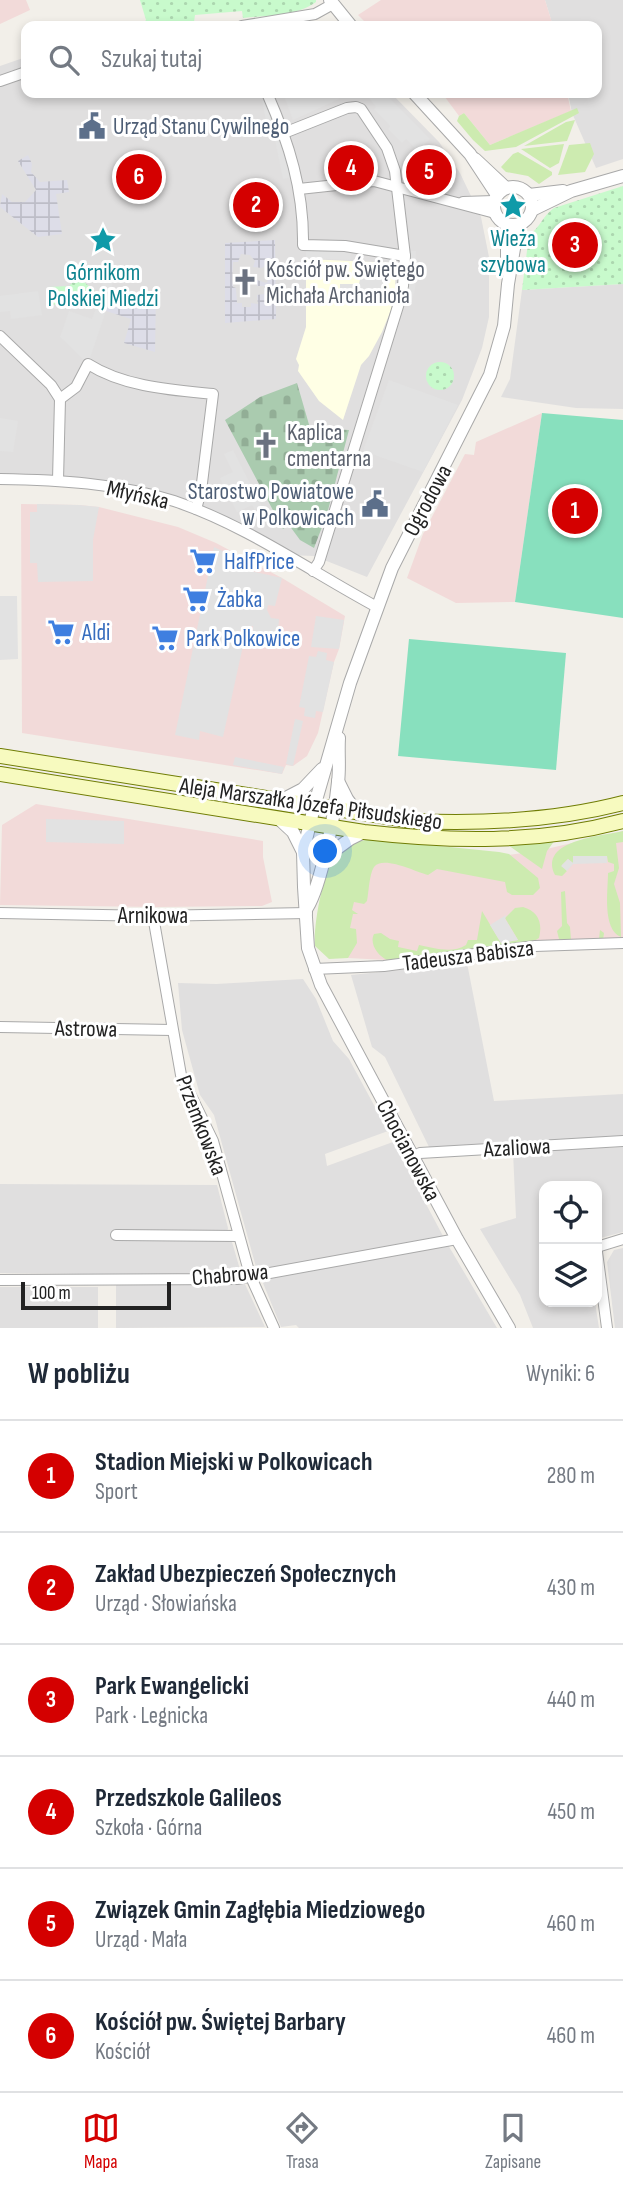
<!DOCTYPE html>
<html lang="pl">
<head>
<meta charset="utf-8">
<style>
	:root { --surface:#fff; --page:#f6f6f7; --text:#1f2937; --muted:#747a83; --line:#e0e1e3; --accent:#d40000 }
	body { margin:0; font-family:"Sofia Sans Condensed",sans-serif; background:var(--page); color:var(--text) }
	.controls { position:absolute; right:21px; bottom:21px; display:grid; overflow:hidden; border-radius:14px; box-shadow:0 4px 10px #0003 }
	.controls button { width:63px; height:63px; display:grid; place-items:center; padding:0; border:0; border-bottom:2px solid var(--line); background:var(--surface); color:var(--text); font:35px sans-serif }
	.scale { position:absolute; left:21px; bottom:18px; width:150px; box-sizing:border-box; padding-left:7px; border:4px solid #222; border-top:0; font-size:19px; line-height:24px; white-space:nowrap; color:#222; -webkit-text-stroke:5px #fff; paint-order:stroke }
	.you { position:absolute; left:326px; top:852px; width:24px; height:24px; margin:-18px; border:5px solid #fff; border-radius:50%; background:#1a73e8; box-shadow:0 0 0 10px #1a73e833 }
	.badge { display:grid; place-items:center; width:46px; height:46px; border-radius:50%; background:var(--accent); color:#fff; font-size:23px; font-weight:700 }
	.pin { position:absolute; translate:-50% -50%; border:4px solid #fff; box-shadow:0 2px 7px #0006 }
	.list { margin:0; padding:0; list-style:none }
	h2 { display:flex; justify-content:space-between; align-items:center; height:91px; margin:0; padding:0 28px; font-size:30px }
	h2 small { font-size:23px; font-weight:400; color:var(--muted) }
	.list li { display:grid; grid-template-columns:46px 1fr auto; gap:21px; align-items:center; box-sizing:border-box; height:112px; padding:0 28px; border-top:2px solid var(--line) }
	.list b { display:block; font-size:26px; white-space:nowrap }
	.list p { margin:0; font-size:23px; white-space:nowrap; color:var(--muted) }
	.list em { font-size:23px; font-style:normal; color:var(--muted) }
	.icon { flex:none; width:38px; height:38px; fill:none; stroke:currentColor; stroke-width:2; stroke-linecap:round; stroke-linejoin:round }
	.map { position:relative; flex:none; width:623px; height:1328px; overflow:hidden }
	.search { position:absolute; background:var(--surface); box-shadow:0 4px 10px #0003; left:21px; right:21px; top:21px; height:77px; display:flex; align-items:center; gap:18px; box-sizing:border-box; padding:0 24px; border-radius:14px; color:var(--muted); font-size:26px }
	.sheet { height:763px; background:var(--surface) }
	nav { display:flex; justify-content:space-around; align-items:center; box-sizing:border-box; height:98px; border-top:2px solid var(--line); background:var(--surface); font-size:19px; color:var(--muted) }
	nav a { display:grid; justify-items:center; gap:4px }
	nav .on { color:var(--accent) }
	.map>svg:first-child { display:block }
	.residential { fill:#e0dfdf }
	.commercial { fill:#f2dad9 }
	.education { fill:#ffffe5 }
	.grass { fill:#cdebb0 }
	.cemetery { fill:url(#cemetery-stones) }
	.park { fill:url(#park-dots) }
	.pitch { fill:#88e0be }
	.parking { fill:#e2e2e2 }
	.plaza { fill:url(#plaza-grid); fill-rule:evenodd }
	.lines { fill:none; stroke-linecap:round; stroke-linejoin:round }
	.minor-casing { stroke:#a9a9a9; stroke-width:12 }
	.tertiary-casing { stroke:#a9a9a9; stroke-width:14 }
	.secondary-casing { stroke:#707d05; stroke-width:16 }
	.minor { stroke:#fff; stroke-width:10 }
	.tertiary { stroke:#fff; stroke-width:12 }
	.secondary { stroke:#f7fabf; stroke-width:14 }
	.labels { text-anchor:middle; stroke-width:6; stroke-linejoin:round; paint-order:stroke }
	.service-label { font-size:23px; fill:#4e5e75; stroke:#fff; text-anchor:start }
	.culture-label { font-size:23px; fill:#0d838f; stroke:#fff }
	.worship-label { font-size:23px; fill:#5b616d; stroke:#fff; text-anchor:start }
	.street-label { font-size:23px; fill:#222; stroke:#fff }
	.shop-label { font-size:23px; fill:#366cbe; stroke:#fff; text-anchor:start }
</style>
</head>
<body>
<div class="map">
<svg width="623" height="1328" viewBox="0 0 623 1328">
	<defs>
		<pattern id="cemetery-stones" width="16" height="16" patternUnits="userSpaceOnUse" patternTransform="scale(1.75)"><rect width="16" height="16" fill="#aacbaf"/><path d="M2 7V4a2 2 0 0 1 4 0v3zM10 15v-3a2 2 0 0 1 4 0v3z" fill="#92ae96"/></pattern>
		<pattern id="park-dots" width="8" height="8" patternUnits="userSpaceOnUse" patternTransform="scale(1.75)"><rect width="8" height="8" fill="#c8facc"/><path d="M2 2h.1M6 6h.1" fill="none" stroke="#acd6af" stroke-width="1.8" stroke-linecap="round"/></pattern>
		<pattern id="plaza-grid" width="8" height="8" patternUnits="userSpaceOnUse" patternTransform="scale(1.75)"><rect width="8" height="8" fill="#dddde8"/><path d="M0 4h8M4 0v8" fill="none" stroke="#bdbdc7"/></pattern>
	</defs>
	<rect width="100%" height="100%" fill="#f2efe9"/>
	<g class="residential">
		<path d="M545 0H623V159L596 168 572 113 568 93H597V26H553Z"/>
		<path d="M26 57V93H391L439 142 460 173 481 217 489 257V317L482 348 462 400 367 577 314 556 287 555 149 494 0 479V66Z"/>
		<path d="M623 284V409L576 408 501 397 510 379 522 290Z"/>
		<path d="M467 963 494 1101 623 1094V1137L429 1147 385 1057 372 1047 351 975Z"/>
		<path d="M303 979 316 999 333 1041 349 1059 388 1131 325 1154 327 1166 393 1142 443 1236 434 1240 259 1269 256 1267 214 1115 200 1095 182 1030 178 983 216 984Z"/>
		<path d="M623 1147V1232L597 1239V1186H544V1254L539 1256 542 1270 544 1269V1302H595L599 1328H533L520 1295 480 1229 516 1218 513 1152Z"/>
		<path d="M0 1184 217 1185 228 1228 225 1240 232 1242 241 1273 237 1276 0 1273Z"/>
		<path d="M448 1245 497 1328H299L296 1325 281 1327 263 1283 265 1276Z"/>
		<path d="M623 1248V1328H615L607 1262 614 1250Z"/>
		<path d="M116 1281 244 1282 265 1327 116 1328Z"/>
		<rect x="0" y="1287" width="98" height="41"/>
	</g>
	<g class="commercial">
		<path d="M0 0H26L30 10 0 24Z"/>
		<path d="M381 0H545L553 26H369L358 15Z"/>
		<path d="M442 93H567L571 111 490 145 464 113 459 116Z"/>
		<path d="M542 413 515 602 456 603 407 578 423 534 465 454 474 455 476 442Z"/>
		<path d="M21 504 79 505 99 507 178 527 216 543 282 578 345 616 339 649 334 662 318 733 307 756 293 766 286 765 282 774 22 733Z"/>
		<path d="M36 804 263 841V857L272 902 262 906 157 907 0 905 2 825Z"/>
		<path d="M623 831V939L534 941 387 960 348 958 336 954 363 845 492 857 538 851Z"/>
	</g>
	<path class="education" d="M306 259 396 263 395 291 391 310 382 332 369 356 361 365 343 420 319 401 298 371 299 365 296 359 306 327Z"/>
	<g class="grass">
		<path d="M577 108 579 113 516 147 485 151 473 140 457 121 459 116 464 113 490 145Z"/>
		<path d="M575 120 567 141 524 146 566 122Z"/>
		<path d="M590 143 594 154 585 172 558 175 569 145Z"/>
		<path d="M564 144 559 163 550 168 521 149Z"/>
		<path d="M518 152 552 172V175L539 184 528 176 506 172 501 167 513 154Z"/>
		<path d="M623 831V842L616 843 619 868 614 884 620 903 621 937C602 929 608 891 608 873L614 871V864L608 862 607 856H573V863L568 859 562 865 567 871 562 876 555 875C538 840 602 836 623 831Z"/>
		<path d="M370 839 499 852 509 854 538 878 540 888 533 895H512L507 892 505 882 437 869 428 875C416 872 383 855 374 867 369 875 369 891 367 901L364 904 354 902 352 910 358 914H353L350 928 356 929 357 943 348 958 329 959 315 946C313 927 323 870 336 856 344 846 357 841 370 839Z"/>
		<path d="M555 840 547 851 542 869 508 845Z"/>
		<path d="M565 891 567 923 570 927 571 940 599 939 600 930 604 933 603 940 563 941 559 939 557 931 562 926 561 892Z"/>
		<path d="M523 907C538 911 543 923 539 938L534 941 387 960C378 956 369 944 374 934L381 933 390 939 399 941 398 947 417 951 419 945C434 948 452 954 466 945L468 940H477L482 911 501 943 518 940 505 918 515 908Z"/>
	</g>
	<path class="cemetery" d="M297 383 310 428 349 430 327 514 314 548 300 540 289 525 283 529 225 420 260 397Z"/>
	<g class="park">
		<path d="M140 0H316V2C295 17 268 15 243 18L242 11 195 15 194 22 169 26 143 24 146 20Z"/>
		<path d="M623 186V284L522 290 529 235C540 228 543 215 554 208Z"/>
		<path d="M78 277 95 291 88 302 50 305 48 287 69 286Z"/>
		<circle cx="440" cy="376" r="14"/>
	</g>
	<g class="pitch">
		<path d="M542 413 623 420V618L515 602Z"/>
		<path d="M409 639 566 653 556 770 398 756Z"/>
	</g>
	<g class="parking">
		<path d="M283 93H336L339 99 293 120Z"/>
		<path d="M373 93H385L430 139 418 151 406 139 402 143 388 129 390 126 374 109 376 107 368 97Z"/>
		<path d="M262 101 266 102 281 135 291 177 283 179 273 130 268 131Z"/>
		<path d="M306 249 351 250 350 260 306 258Z"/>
		<path d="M409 251H416L415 289 411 304 405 302Z"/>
		<path d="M363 265 384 269 383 296 349 295 348 303H340V284H359Z"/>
		<path d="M114 271 111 296 88 364 60 337 69 311 92 319 101 294 104 272Z"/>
		<path d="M38 291 42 315 11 319 10 311 0 312V296Z"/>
		<path d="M389 380 458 405 423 472 363 451Z"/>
		<path d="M0 418 18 421 13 452 0 451Z"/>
		<path d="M233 450 262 507 255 510 252 505 237 512 220 478 233 472 224 454Z"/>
		<path d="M37 504 79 505 99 507 93 540V581L38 582 37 563H30V512H37Z"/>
		<path d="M214 547 252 565 251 571 282 578 275 606 268 605 267 610 271 618 279 619 278 635 253 634V626L243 628 238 632 237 639 244 641 223 737 200 731 199 740 175 735Z"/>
		<path d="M0 596H17L18 659 0 660Z"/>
		<path d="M316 616 344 620 339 649 311 647Z"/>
		<path d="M318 651 327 653 326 660 334 662 323 712 316 711 315 718 304 716 305 708 299 707 309 656 316 657Z"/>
		<path d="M295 719 303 721 293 766 286 764Z"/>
		<path d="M235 757 284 767 282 774 233 765Z"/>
		<path d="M46 819 124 821V844L46 842Z"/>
		<path d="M573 856H607V863L573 864 567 871 561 866 568 859 573 863Z"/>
		<path d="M506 915 505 919 518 940 501 943 490 925Z"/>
	</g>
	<g class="plaza">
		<path d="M28 155 32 164 31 172 40 182 67 180 69 192 56 194 62 234 38 237 0 207 2 194 12 202H25L36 190 18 161Z"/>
		<path d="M275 240 276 319 225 323V243ZM241 254 250 255 255 261 253 267 262 268 266 265 268 267 265 270V278L268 281 266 283 257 280V286H264V294L257 295 258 304 251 303V307H242V303H237L236 288 233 287 232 280 233 262H238Z"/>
		<path d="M156 294 155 352 124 343 131 319 106 311 111 296 118 299Z"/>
	</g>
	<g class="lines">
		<defs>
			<g id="minor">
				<path d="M242 26 315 14 333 4"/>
				<path d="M0 81 26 72"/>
				<path d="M267 93C289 143 304 190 303 245L345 246 405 256"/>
				<path d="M284 133 347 108 356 107 361 109 387 148 395 171 405 256 403 286 399 303 319 562 313 571"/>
				<path d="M299 189 374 181 495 213"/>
				<path d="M463 202 494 201"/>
				<path d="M0 336 51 385 60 399 58 480"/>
				<path d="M60 399 76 387 88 364C124 387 172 390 213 394L201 491 196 509"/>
				<path d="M0 479C59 480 117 483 174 501 246 525 310 571 377 607"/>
				<path d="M0 913 153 916 307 913"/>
				<path d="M153 916 181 1075 213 1141 250 1275 274 1328"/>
				<path d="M314 969 384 966 535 946 623 943"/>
				<path d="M0 1027 172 1030"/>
				<path d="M412 1157 420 1153 623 1141"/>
				<path d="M116 1235 238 1236"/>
				<path d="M597 1247 623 1239"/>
				<path d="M597 1252 607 1328"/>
				<path d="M0 1280 237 1279 457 1239"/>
			</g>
			<g id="tertiary">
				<path d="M330 0 351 26"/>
				<path d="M414 93 470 154 497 195"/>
				<path d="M475 159 506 188"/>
				<circle cx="513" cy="206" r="19"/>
				<path d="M529 195 563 191"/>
				<path d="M532 210 571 191 623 176"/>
				<path d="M507 269V225"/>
				<path d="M338 781 347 799 358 814"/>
				<path d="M280 801 303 789 322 769"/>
				<path d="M278 818 293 832 303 852"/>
				<path d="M324 858 350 839 364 832"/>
				<path d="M307 908C322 883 335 812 338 782 340 768 338 753 339 738"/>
				<path d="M509 1328 457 1239 321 985 308 948 304 887 303 852 314 807 350 683 392 568 490 375 504 326 508 284 518 225"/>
			</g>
			<g id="secondary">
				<path d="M0 756 413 821C484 824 554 821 623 803"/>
				<path d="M0 774 364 832C451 842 537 844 623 821"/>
			</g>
		</defs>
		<use href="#minor" class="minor-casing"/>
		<use href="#tertiary" class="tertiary-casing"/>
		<use href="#secondary" class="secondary-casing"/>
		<use href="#minor" class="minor"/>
		<use href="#tertiary" class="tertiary"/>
		<use href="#secondary" class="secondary"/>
	</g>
	<defs>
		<symbol id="civic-bare" viewBox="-9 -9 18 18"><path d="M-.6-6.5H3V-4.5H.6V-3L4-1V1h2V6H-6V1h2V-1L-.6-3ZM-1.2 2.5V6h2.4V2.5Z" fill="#5c6f8a" stroke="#fff" stroke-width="2.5" paint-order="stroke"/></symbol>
		<symbol id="sight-bare" viewBox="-9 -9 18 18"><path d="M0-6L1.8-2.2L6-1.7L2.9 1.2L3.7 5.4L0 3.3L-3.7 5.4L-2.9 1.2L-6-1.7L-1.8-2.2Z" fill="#0f9aa8" stroke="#fff" stroke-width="2.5" paint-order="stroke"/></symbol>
		<symbol id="church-bare" viewBox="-9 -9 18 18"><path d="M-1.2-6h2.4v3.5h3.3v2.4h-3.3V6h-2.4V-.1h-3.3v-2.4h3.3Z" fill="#6b7280" stroke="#fff" stroke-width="2.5" paint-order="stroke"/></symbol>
		<symbol id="supermarket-bare" viewBox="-9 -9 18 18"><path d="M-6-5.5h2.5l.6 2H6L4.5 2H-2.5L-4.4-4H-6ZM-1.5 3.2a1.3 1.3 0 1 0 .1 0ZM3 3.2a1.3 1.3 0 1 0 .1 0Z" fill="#3f7fe0" stroke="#fff" stroke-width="2.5" paint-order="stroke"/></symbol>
	</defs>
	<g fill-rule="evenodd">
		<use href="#civic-bare" x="73" y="107" width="38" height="38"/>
		<use href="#sight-bare" x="494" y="187" width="38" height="38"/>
		<use href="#sight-bare" x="84" y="221" width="38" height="38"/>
		<use href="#church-bare" x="226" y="263" width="38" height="38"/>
		<use href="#church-bare" x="247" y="426" width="38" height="38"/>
		<use href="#civic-bare" x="356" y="485" width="38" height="38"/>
		<use href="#supermarket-bare" x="184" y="542" width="38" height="38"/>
		<use href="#supermarket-bare" x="177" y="580" width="38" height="38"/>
		<use href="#supermarket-bare" x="42" y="613" width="38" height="38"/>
		<use href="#supermarket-bare" x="146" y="619" width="38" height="38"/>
	</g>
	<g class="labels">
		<g class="service-label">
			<text x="113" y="134">Urząd Stanu Cywilnego</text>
			<text x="354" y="499" text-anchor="end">Starostwo Powiatowe<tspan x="354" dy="26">w Polkowicach</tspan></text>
		</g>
		<g class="culture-label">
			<text x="513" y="246">Wieża<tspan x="513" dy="26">szybowa</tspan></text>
			<text x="103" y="280">Górnikom<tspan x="103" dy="26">Polskiej Miedzi</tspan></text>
		</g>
		<g class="worship-label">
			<text x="266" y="277">Kościół pw. Świętego<tspan x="266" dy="26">Michała Archanioła</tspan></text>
			<text x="287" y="440">Kaplica<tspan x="287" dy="26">cmentarna</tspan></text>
		</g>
		<g class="street-label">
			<text transform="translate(138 494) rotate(13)" y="8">Młyńska</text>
			<text transform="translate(427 500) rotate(-62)" y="8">Ogrodowa</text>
			<text transform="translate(311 803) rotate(8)" y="8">Aleja Marszałka Józefa Piłsudskiego</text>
			<text x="153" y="923">Arnikowa</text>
			<text transform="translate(468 955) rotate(-7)" y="8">Tadeusza Babisza</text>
			<text transform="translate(86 1028) rotate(1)" y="8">Astrowa</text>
			<text transform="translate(202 1125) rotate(69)" y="8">Przemkowska</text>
			<text transform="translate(517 1147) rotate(-3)" y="8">Azaliowa</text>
			<text transform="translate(409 1150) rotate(62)" y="8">Chocianowska</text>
			<text transform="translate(230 1274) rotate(-5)" y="8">Chabrowa</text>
		</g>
		<g class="shop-label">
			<text x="224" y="569">HalfPrice</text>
			<text x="217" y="607">Żabka</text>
			<text x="82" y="640">Aldi</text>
			<text x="186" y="646">Park Polkowice</text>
		</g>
	</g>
</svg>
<div class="controls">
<button><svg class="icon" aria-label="locate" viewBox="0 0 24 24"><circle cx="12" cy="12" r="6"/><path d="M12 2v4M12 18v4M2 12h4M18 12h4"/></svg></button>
<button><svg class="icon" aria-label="layers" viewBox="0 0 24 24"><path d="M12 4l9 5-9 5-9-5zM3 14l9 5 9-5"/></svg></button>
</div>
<div class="scale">100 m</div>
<div class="you"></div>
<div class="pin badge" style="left:575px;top:511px">1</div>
<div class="pin badge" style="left:256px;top:205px">2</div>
<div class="pin badge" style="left:575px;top:245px">3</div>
<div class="pin badge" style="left:351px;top:168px">4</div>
<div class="pin badge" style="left:429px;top:172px">5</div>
<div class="pin badge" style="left:139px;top:177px">6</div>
<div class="search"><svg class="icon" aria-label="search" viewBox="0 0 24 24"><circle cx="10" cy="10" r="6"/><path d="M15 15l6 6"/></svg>Szukaj tutaj</div>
</div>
<section class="sheet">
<h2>W pobliżu<small>Wyniki: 6</small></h2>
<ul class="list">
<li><span class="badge">1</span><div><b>Stadion Miejski w Polkowicach</b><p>Sport</p></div><em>280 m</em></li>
<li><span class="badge">2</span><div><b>Zakład Ubezpieczeń Społecznych</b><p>Urząd · Słowiańska</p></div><em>430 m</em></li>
<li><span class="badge">3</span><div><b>Park Ewangelicki</b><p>Park · Legnicka</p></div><em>440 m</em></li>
<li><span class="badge">4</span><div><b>Przedszkole Galileos</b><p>Szkoła · Górna</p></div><em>450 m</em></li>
<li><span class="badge">5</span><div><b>Związek Gmin Zagłębia Miedziowego</b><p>Urząd · Mała</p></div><em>460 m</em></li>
<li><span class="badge">6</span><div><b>Kościół pw. Świętej Barbary</b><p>Kościół</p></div><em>460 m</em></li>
</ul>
</section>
<nav>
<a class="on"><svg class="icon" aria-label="map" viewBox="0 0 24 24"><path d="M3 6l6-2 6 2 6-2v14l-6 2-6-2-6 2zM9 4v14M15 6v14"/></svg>Mapa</a>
<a><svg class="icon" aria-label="directions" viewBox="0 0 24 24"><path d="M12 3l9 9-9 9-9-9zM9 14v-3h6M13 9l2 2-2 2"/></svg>Trasa</a>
<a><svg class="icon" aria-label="saved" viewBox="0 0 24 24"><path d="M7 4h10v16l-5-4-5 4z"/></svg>Zapisane</a>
</nav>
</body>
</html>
